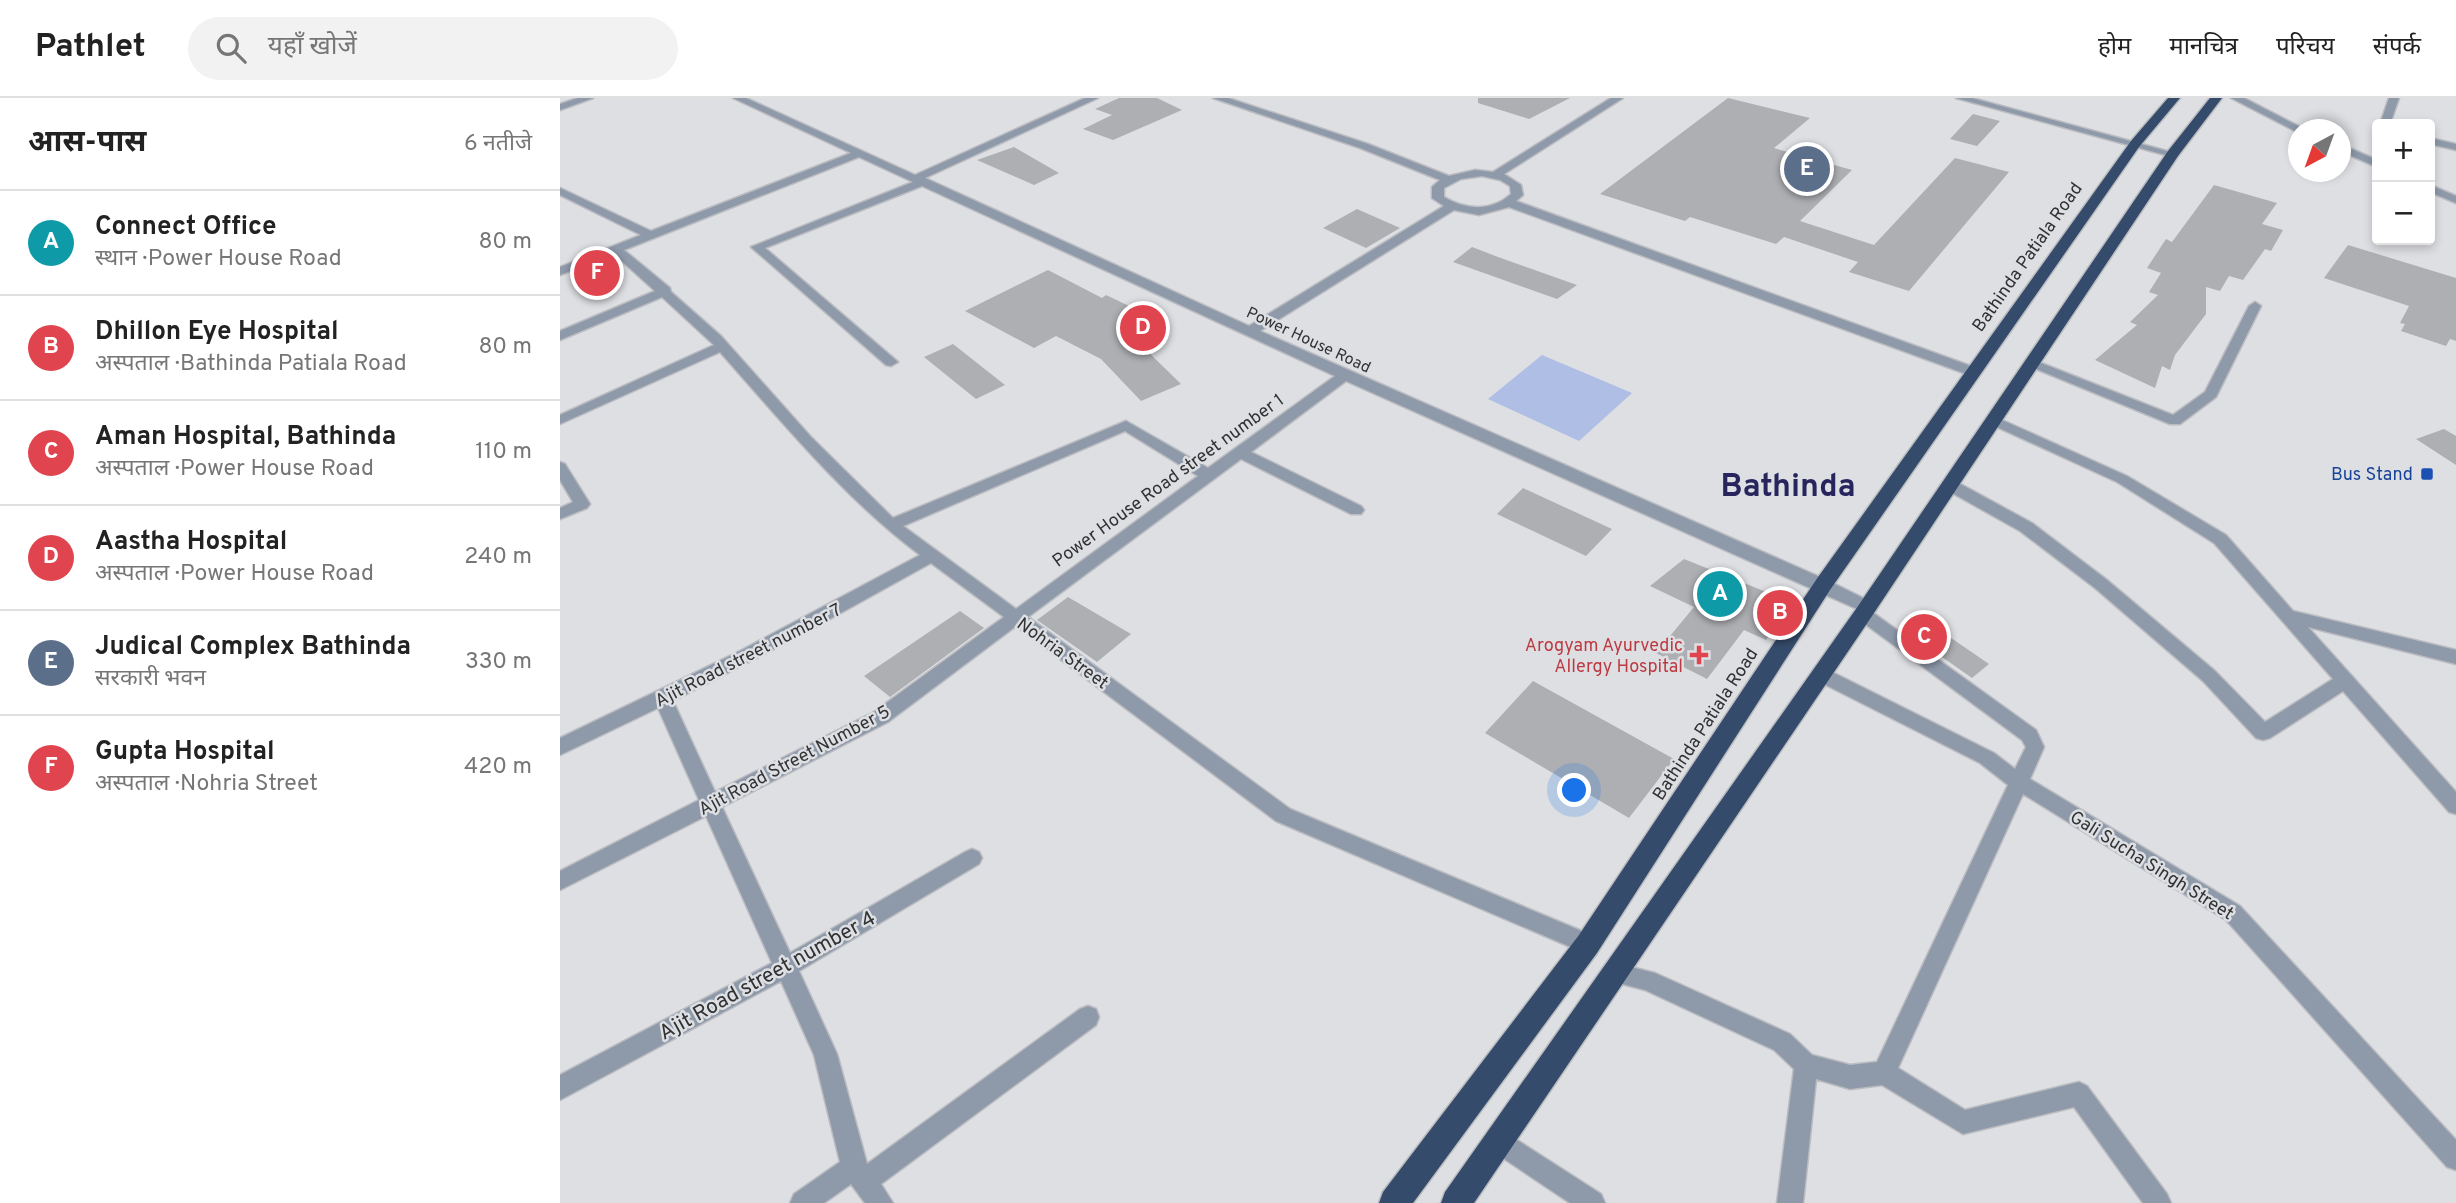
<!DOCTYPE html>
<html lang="hi">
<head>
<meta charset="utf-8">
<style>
	:root { --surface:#fff; --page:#f2f2f2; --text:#222; --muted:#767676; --line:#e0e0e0; --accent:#1a73e8 }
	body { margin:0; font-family:Overpass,"Noto Sans Devanagari",sans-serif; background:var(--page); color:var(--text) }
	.controls { position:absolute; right:21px; top:21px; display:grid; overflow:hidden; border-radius:7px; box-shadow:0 4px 10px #0003 }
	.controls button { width:63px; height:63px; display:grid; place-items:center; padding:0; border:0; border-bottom:2px solid var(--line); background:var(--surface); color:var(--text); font:35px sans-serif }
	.compass { position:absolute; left:1728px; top:21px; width:63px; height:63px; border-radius:50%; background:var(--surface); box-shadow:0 4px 10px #0003; rotate:221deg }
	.you { position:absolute; left:1015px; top:693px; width:24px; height:24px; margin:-18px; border:5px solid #fff; border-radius:50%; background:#1a73e8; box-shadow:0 0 0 10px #1a73e833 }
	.badge { display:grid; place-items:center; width:46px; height:46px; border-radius:50%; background:var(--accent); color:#fff; font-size:23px; font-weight:700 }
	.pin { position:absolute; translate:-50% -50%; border:4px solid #fff; box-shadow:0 2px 7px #0006 }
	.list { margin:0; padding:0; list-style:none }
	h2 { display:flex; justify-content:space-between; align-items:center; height:91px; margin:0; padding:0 28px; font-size:30px }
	h2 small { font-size:23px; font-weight:400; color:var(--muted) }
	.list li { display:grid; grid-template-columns:46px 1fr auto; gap:21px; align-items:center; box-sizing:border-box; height:105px; padding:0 28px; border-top:2px solid var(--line) }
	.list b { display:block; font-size:26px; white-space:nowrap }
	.list p { margin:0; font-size:23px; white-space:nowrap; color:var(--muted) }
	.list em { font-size:23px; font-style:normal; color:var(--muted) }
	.icon { flex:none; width:38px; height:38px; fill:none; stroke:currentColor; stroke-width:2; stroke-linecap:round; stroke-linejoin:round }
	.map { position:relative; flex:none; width:1896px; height:1105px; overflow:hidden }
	header { display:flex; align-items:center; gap:42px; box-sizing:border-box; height:98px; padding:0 35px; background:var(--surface); border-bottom:2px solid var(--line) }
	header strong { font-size:33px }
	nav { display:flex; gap:38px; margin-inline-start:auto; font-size:24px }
	.search { width:490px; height:63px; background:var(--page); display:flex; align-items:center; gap:18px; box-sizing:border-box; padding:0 24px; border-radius:38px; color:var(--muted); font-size:26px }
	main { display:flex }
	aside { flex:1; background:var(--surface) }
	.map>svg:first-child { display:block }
	.green { fill:#afbee4 }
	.building { fill:#aeafb3 }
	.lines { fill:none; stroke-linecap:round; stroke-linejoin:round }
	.minor-casing { stroke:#bbbcc0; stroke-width:3 }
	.highway-casing { stroke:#bbbcc0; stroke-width:3 }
	.minor { fill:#8e99aa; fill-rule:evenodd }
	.highway { fill:#354b6b; fill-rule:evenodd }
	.transit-dot { fill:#1a4fb4; stroke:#dddfe3; stroke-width:2.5 }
	.health-dot { fill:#e0444e; stroke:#dddfe3; stroke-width:2.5 }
	.labels { text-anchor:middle; stroke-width:5; stroke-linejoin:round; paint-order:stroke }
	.far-street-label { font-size:16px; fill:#313233; stroke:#dddfe3 }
	.street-label { font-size:18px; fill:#313233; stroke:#dddfe3 }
	.transit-label { font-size:18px; fill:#164399; stroke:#dddfe3; text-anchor:end }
	.health-label { font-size:18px; fill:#be3a42; stroke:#dddfe3; text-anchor:end }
	.near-street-label { font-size:21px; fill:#313233; stroke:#dddfe3 }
	.town-label { font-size:32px; font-weight:bold; fill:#27245e; stroke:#dddfe3 }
</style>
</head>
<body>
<header>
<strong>Pathlet</strong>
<div class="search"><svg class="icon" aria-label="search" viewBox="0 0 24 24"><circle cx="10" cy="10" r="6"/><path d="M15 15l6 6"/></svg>यहाँ खोजें</div>
<nav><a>होम</a><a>मानचित्र</a><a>परिचय</a><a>संपर्क</a></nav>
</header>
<main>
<aside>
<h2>आस-पास<small>6 नतीजे</small></h2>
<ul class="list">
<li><span class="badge" style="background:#0f9aa8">A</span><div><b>Connect Office</b><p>स्थान · Power House Road</p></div><em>80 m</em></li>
<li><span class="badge" style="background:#e0444e">B</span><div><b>Dhillon Eye Hospital</b><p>अस्पताल · Bathinda Patiala Road</p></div><em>80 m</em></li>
<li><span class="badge" style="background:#e0444e">C</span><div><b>Aman Hospital, Bathinda</b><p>अस्पताल · Power House Road</p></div><em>110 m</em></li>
<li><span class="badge" style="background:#e0444e">D</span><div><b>Aastha Hospital</b><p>अस्पताल · Power House Road</p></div><em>240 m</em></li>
<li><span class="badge" style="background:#5c6f8a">E</span><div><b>Judical Complex Bathinda</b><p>सरकारी भवन</p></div><em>330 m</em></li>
<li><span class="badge" style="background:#e0444e">F</span><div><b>Gupta Hospital</b><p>अस्पताल · Nohria Street</p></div><em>420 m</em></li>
</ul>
</aside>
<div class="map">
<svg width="1896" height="1105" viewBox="0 0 1896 1105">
	<rect width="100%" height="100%" fill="#dddfe3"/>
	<path class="green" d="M982 257 1072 295 1019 343 928 301Z"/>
	<g class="building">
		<path d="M559 0H597L622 12 553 42 523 31 552 17 535 11Z"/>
		<path d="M918 0H1010L969 21 918 5Z"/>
		<path d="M1168 0 1250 20 1214 50 1292 72 1240 123 1314 147 1395 60 1449 74 1349 193 1289 174 1298 164 1224 139 1216 146 1130 119 1125 123 1040 96Z"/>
		<path d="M1413 16 1440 23 1417 48 1390 41Z"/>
		<path d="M454 49 499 75 474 87 417 62Z"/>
		<path d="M1654 87 1717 105 1702 126 1723 132 1711 153 1705 151 1683 182 1669 178 1660 193 1646 189V216L1615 257 1610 272 1602 268 1595 290 1535 262 1577 227 1570 224 1598 197 1589 194 1601 175 1587 170 1606 141 1612 144Z"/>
		<path d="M797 111 840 130 806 150 763 130Z"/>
		<path d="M1788 147 1896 180V243L1890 241 1886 248 1841 233 1845 226 1840 225 1849 208 1764 180Z"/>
		<path d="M912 149 938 159 1017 187 997 201 893 164Z"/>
		<path d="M488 172 542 200 546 197 609 227 579 245 621 286 581 303 541 261 496 238 474 250 405 213Z"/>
		<path d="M393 246 445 287 416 301 364 259Z"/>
		<path d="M1884 331 1896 338V367L1856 341Z"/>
		<path d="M963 390 1052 431 1026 458 937 416Z"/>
		<path d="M1124 461 1234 505 1206 542 1184 532 1147 581 1096 555 1134 509 1090 488Z"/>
		<path d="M508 499 571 536 537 564 477 522Z"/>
		<path d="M400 513 424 530 330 599 304 578Z"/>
		<path d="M1362 520 1429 566 1412 580 1345 533Z"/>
		<path d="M973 583 1114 661 1069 720 925 635Z"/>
	</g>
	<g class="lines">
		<defs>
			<g id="minor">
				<path d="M18 0H33L0 12V6Z"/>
				<path d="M173 0H186L355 77 525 0H538L365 80 689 228 884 108 872 100V89L880 82 800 50 653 0H668L808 46 889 78 915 72 933 74 1051 0H1063L944 76 961 87 963 97 956 103 1419 271V277H1409L949 109 919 117 894 112 700 233 1269 483 1313 505 1315 509 1312 514 1476 632 1484 649 1470 681 1680 808 1896 1042V1072L1887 1069 1666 822 1463 696 1338 970 1405 1012 1519 984 1527 988 1607 1096 1611 1105H1583L1514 1009 1403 1036 1322 987 1290 991 1256 981 1243 1105H1217L1234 971 1214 952 1085 892 1047 882 1044 875 1047 868 1055 865 1095 875 1230 936 1252 957 1290 967 1317 964 1448 687 1420 665 1256 582 1253 577 1256 572H1268L1434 655 1455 671 1466 649 1462 642 1297 520 1295 516 1297 511 786 283 691 354 801 408 804 412 801 416H791L681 361 468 519 730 711 1036 839 1039 846 1036 853 1028 856 1020 853 716 723 456 528 328 624 162 709 230 855 405 754 412 751 419 754 422 760 419 766 239 873 277 956 307 1066 520 911 528 908 536 911 539 919 536 927 321 1086 333 1105H305L291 1086 264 1105H230L234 1096 280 1064 254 957 221 883 0 1002V977L212 865 146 718 0 792V773L139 702 98 610 0 657V640L182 552 360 457C284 400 223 325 160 254L0 326V317L154 247 102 199 0 242V233L95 193 54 156 0 177V169L81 137 0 97V90L91 133 291 55ZM299 59 353 84 191 149 326 267 331 268 338 264 205 150 362 88 775 278 648 370 566 323 333 420 251 339 161 238 111 194 110 190 64 152ZM922 78 940 82 950 88 951 96C931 114 906 112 884 99V90L901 81ZM565 333 638 378 456 511 343 428ZM371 465 444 519 314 614 155 694 113 603 241 537Z"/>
				<path d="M1396 0H1412L1618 56 1609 58Z"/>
				<path d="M1671 0H1684L1746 32H1738L1737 34Z"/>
				<path d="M1829 0H1839L1830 26H1820Z"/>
				<path d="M1870 40 1896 46V52L1870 46Z"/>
				<path d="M1780 46 1817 62V69L1780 53Z"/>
				<path d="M1870 87 1896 98V105L1870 94Z"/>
				<path d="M1695 204 1701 208 1656 299 1620 326H1610L1464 266 1466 263H1476L1613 317 1645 294 1689 208Z"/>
				<path d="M1433 318 1567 378 1666 437 1733 513 1896 552V566L1748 529 1896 694V716L1889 714 1783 593 1710 640 1703 642 1696 640 1643 583 1535 490 1460 433 1385 391 1382 387 1385 383H1395L1472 425 1547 482 1655 573 1705 624 1773 581 1654 445 1557 384 1428 325 1426 322Z"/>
				<path d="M0 364 5 366 30 406 27 410 0 421V410L13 404 0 382Z"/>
				<path d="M940 1031 1041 1096 1045 1105H1010L931 1052 928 1043 931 1034Z"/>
			</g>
			<g id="highway">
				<path d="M1608 0H1620L1579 49 1270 492 1037 855 853 1105H819L823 1094 1019 837 1256 482 1571 43Z"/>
				<path d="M1650 0H1662L1618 58 1310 521 914 1105H881L885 1094 1296 511 1608 53Z"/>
			</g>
		</defs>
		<use href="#minor" class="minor-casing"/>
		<use href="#highway" class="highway-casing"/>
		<use href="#minor" class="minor"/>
		<use href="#highway" class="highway"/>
	</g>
	<rect class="transit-dot" x="1860" y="369" width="14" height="14" rx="3.5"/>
	<path class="health-dot" d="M1135.5 546.5h7v7h7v7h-7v7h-7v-7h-7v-7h7z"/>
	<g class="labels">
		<g class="far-street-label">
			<text transform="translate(749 241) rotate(25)" y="6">Power House Road</text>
		</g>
		<g class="street-label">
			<text transform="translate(1467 159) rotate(-55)" y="6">Bathinda Patiala Road</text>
			<text transform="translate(608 382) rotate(-36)" y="6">Power House Road street number 1</text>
			<text transform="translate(503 555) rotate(36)" y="6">Nohria Street</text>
			<text transform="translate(188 557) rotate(-27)" y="6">Ajit Road street number 7</text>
			<text transform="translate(1145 626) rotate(-57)" y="6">Bathinda Patiala Road</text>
			<text transform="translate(234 662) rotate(-28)" y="6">Ajit Road Street Number 5</text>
			<text transform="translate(1592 767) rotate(32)" y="6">Gali Sucha Singh Street</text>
		</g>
		<g class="transit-label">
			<text x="1853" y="382">Bus Stand</text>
		</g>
		<g class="health-label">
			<text x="1123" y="553">Arogyam Ayurvedic<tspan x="1123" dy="21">Allergy Hospital</tspan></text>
		</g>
		<g class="near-street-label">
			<text transform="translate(207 877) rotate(-29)" y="7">Ajit Road street number 4</text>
		</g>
		<g class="town-label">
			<text x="1228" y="398">Bathinda</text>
		</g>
	</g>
</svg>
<div class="controls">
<button>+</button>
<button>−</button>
</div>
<svg class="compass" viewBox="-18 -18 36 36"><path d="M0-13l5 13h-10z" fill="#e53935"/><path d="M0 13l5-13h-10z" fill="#767676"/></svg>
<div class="you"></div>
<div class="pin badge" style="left:1160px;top:496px;background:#0f9aa8">A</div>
<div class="pin badge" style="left:1220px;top:515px;background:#e0444e">B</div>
<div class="pin badge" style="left:1364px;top:539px;background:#e0444e">C</div>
<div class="pin badge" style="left:583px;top:230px;background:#e0444e">D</div>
<div class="pin badge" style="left:1247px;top:71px;background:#5c6f8a">E</div>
<div class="pin badge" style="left:37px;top:175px;background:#e0444e">F</div>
</div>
</main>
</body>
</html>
